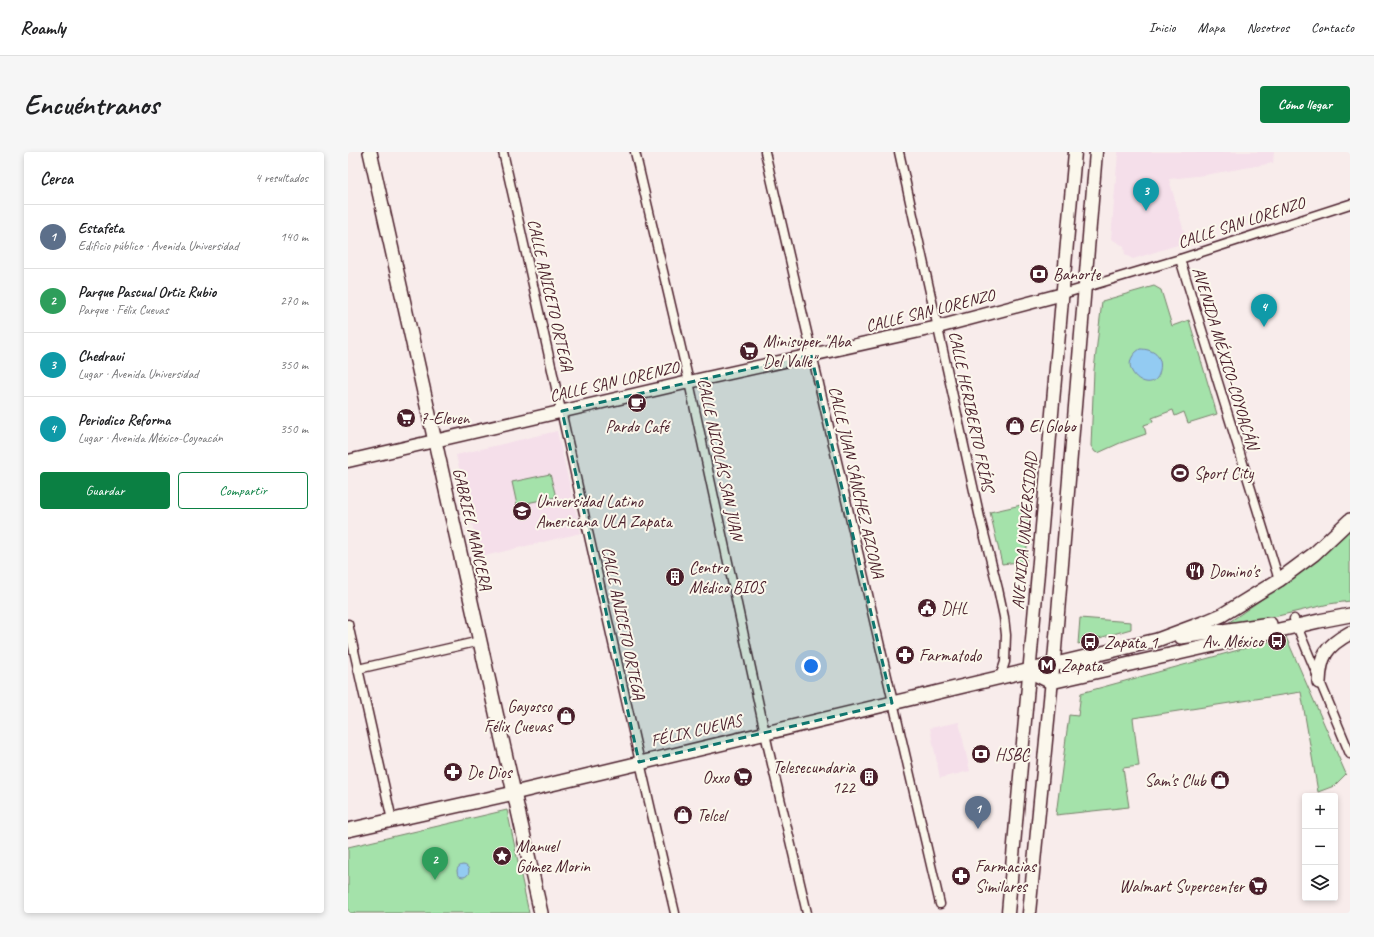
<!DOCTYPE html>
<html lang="es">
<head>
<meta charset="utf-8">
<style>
	:root { --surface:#fff; --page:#f6f6f6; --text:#202124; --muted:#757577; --line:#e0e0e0; --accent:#0b8043 }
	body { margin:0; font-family:Caveat,sans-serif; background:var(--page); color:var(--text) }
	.controls { position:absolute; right:12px; bottom:12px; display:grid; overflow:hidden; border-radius:4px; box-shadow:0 2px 6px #0003 }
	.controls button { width:36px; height:36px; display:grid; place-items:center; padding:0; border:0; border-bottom:1px solid var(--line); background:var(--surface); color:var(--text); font:20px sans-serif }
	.you { position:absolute; left:463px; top:514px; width:14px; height:14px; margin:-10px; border:3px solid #fff; border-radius:50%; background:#1a73e8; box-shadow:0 0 0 6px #1a73e833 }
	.badge { display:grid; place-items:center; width:26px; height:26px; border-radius:50%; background:var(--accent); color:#fff; font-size:13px; font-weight:700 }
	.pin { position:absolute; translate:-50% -33px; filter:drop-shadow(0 1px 2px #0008) }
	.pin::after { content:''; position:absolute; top:21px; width:14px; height:12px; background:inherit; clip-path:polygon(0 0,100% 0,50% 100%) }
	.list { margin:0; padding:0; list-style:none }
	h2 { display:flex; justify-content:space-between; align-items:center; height:52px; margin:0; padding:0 16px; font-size:17px }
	h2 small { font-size:13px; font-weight:400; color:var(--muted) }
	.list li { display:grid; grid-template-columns:26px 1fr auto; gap:12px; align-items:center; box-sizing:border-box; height:64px; padding:0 16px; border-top:1px solid var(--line) }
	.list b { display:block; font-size:15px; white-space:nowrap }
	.list p { margin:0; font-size:13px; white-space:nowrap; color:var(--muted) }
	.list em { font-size:13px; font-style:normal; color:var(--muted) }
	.actions { display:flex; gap:8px; padding:12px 16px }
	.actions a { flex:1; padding:9px 0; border:1px solid var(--accent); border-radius:4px; text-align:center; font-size:14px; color:var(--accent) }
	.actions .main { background:var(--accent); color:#fff }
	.icon { flex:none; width:22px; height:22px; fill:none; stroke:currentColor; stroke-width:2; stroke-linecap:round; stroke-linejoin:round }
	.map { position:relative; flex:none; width:1002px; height:761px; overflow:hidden; border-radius:4px }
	header { display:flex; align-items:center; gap:24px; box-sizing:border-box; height:56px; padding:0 20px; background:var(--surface); border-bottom:1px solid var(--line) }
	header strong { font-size:19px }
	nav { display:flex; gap:22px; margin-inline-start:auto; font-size:14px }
	.intro { display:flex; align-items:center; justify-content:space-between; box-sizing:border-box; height:96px; padding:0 24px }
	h1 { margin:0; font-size:28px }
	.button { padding:10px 18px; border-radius:4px; background:var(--accent); color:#fff; font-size:14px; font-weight:700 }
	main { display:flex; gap:24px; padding:0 24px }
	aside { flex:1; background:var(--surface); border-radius:4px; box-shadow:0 2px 6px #0003 }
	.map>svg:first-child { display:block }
	.built { fill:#f5dfea }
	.green { fill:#a4e2aa; stroke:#77806a }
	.water { fill:#93cbf2; stroke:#7686a2 }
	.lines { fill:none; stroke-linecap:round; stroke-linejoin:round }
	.street-casing { stroke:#4a1f2b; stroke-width:11 }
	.secondary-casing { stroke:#4a1f2b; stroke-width:15 }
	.primary-casing { stroke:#4a1f2b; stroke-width:16 }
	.street { stroke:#fbf7ec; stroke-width:8 }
	.secondary { stroke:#fbf7ec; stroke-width:12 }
	.primary { stroke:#fbf7ec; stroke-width:13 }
	.marked { fill:#0f766e; fill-opacity:0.2; stroke:#0f766e; stroke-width:3; stroke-dasharray:8 5; stroke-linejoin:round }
	.labels { text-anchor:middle; stroke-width:4; stroke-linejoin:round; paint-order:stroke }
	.street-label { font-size:17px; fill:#4a1f2b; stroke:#fbf7ec }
	.poi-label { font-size:17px; fill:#4a1f2b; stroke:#fbf7ec; text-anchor:start }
</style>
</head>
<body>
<header>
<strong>Roamly</strong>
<nav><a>Inicio</a><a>Mapa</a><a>Nosotros</a><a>Contacto</a></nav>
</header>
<div class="intro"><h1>Encuéntranos</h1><a class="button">Cómo llegar</a></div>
<main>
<aside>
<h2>Cerca<small>4 resultados</small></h2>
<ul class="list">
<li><span class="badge" style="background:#5c6f8a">1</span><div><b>Estafeta</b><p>Edificio público · Avenida Universidad</p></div><em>140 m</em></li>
<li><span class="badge" style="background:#2e9e5b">2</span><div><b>Parque Pascual Ortiz Rubio</b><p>Parque · Félix Cuevas</p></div><em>270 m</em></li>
<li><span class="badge" style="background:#0f9aa8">3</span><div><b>Chedraui</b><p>Lugar · Avenida Universidad</p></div><em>350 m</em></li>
<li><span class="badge" style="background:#0f9aa8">4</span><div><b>Periodico Reforma</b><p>Lugar · Avenida México-Coyoacán</p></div><em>350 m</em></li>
</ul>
<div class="actions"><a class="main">Guardar</a><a>Compartir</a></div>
</aside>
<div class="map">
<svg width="1002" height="761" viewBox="0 0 1002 761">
	<rect width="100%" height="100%" fill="#f8eceb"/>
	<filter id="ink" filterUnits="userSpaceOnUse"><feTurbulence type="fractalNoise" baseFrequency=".025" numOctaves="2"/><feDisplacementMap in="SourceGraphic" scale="8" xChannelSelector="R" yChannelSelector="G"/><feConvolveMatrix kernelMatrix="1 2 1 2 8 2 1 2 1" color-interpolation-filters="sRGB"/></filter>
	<g filter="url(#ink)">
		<g class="built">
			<path d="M770 0H926L925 11 857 23 821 27 839 90 785 107 777 103 776 94 763 87Z"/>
			<path d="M209 279 233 381 132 405 108 303Z"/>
			<path d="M611 570 622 619 592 626 582 576Z"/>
		</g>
		<g class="green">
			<path d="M806 134 813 138 824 174 841 168 869 262 840 271 836 260 827 264 825 258 804 266 805 270 796 273 798 282 772 291 750 301 747 300 743 294 746 218 754 149Z"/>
			<path d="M202 322 208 345 169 353 164 330Z"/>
			<path d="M682 351 678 409 654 412 642 360Z"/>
			<path d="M1002 372V449L981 452 870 478 961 414Z"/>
			<path d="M732 466 783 470V477L730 492Z"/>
			<path d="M938 485 998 622 986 634 970 640 953 540 785 566 791 614 775 616 781 655 708 663 721 563 730 564 733 541Z"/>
			<path d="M159 658 181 761H0V695Z"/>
		</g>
		<g class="water">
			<path d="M792 197C805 197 815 204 812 218 807 248 763 216 792 197Z"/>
			<circle cx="115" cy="719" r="6"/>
		</g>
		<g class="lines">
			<defs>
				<g id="street">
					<path d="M155 0C213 254 267 508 327 761"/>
					<path d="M287 0 341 230 420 595 459 761"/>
					<path d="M417 0 592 752"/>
					<path d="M551 0 632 366 650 437 656 465 658 483 657 510 652 525"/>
					<path d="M832 107 931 428"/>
					<path d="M715 142 832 107 1002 52"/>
					<path d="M946 467 1002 602"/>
					<path d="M0 472 44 668"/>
					<path d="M10 517 132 489"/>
				</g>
				<g id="secondary">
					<path d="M0 309 341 230 590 175 715 142"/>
					<path d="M660 761 727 0"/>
					<path d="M681 761 707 497 748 0"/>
				</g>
				<g id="primary">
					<path d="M22 0 193 761"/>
					<path d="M833 485 922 472"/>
					<path d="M681 519 703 530 971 469 1002 463"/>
					<path d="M971 530C972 504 978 494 1002 481"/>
					<path d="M0 678 166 641 809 488 860 469 874 463 931 428 966 402 1002 368"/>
				</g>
			</defs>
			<use href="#street" class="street-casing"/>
			<use href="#secondary" class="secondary-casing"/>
			<use href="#primary" class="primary-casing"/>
			<use href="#street" class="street"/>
			<use href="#secondary" class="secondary"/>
			<use href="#primary" class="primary"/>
		</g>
	</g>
	<path class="marked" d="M463 203 544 551 291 610 214 259Z"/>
	<defs>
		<symbol id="bank-disc" viewBox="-11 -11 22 22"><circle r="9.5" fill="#4a1f2b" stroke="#fbf7ec"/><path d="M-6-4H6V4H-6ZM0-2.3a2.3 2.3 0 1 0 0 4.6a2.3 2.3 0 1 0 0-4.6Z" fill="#fff"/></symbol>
		<symbol id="supermarket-disc" viewBox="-11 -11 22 22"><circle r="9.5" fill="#4a1f2b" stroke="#fbf7ec"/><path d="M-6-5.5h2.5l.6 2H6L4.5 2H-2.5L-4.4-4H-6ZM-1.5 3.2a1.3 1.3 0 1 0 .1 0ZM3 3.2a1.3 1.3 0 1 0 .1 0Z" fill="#fff"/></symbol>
		<symbol id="cafe-disc" viewBox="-11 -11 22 22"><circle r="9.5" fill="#4a1f2b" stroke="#fbf7ec"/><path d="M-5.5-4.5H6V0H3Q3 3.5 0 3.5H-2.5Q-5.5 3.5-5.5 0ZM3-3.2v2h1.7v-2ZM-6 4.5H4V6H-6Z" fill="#fff"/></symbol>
		<symbol id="shop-disc" viewBox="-11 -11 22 22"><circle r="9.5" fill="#4a1f2b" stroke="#fbf7ec"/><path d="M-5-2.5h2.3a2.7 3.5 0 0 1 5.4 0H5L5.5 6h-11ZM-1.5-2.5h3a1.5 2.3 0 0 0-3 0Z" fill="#fff"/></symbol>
		<symbol id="stadium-disc" viewBox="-11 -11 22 22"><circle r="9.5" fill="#4a1f2b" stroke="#fbf7ec"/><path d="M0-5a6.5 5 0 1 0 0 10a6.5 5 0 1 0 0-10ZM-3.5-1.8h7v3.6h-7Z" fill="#fff"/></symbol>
		<symbol id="university-disc" viewBox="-11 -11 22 22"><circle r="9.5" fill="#4a1f2b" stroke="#fbf7ec"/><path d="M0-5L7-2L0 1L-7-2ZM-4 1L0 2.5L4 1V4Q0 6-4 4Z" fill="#fff"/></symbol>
		<symbol id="restaurant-disc" viewBox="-11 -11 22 22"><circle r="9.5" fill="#4a1f2b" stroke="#fbf7ec"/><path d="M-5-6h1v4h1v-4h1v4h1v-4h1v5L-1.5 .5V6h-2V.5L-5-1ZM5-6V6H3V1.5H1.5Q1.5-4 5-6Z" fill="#fff"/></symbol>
		<symbol id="building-disc" viewBox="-11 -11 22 22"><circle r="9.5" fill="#4a1f2b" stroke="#fbf7ec"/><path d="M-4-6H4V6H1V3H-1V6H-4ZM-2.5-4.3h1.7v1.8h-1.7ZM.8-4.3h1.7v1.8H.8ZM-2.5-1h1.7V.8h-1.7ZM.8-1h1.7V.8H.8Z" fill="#fff"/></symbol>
		<symbol id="civic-disc" viewBox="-11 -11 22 22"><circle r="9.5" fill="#4a1f2b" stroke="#fbf7ec"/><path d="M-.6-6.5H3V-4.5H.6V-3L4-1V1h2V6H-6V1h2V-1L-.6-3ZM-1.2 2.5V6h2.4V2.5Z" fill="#fff"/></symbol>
		<symbol id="bus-disc" viewBox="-11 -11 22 22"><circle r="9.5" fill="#4a1f2b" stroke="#fbf7ec"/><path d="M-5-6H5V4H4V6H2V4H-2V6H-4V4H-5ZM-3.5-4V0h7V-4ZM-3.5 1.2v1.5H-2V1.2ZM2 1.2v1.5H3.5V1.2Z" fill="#fff"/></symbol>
		<symbol id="pharmacy-disc" viewBox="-11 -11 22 22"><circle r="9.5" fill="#4a1f2b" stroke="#fbf7ec"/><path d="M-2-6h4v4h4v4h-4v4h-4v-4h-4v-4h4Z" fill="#fff"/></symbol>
		<symbol id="metro-disc" viewBox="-11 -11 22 22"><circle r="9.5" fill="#4a1f2b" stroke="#fbf7ec"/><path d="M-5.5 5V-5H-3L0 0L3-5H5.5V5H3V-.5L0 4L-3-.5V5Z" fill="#fff"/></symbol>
		<symbol id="sight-disc" viewBox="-11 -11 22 22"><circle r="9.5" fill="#4a1f2b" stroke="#fbf7ec"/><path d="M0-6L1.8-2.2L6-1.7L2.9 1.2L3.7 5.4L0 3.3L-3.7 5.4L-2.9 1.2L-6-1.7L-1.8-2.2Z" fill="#fff"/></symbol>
	</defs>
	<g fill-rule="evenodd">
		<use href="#bank-disc" x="680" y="111" width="22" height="22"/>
		<use href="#supermarket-disc" x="390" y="188" width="22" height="22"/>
		<use href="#cafe-disc" x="278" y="240" width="22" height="22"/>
		<use href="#supermarket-disc" x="47" y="255" width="22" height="22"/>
		<use href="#shop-disc" x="656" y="263" width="22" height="22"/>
		<use href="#stadium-disc" x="821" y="310" width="22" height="22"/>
		<use href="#university-disc" x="163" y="348" width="22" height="22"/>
		<use href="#restaurant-disc" x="836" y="408" width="22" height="22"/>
		<use href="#building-disc" x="316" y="414" width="22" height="22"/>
		<use href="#civic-disc" x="568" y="445" width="22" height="22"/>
		<use href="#bus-disc" x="918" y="478" width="22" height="22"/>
		<use href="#bus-disc" x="731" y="479" width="22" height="22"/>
		<use href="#pharmacy-disc" x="546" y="492" width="22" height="22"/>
		<use href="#metro-disc" x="688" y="502" width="22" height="22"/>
		<use href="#shop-disc" x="207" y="553" width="22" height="22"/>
		<use href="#bank-disc" x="622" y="591" width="22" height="22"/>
		<use href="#pharmacy-disc" x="94" y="609" width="22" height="22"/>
		<use href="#supermarket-disc" x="384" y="614" width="22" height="22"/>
		<use href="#building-disc" x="510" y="614" width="22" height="22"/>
		<use href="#shop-disc" x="861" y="617" width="22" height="22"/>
		<use href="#shop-disc" x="324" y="652" width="22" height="22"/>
		<use href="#sight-disc" x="143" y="693" width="22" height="22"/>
		<use href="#pharmacy-disc" x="602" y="713" width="22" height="22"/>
		<use href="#supermarket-disc" x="899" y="723" width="22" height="22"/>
	</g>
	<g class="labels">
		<g class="street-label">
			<text transform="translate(893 70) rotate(-18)" y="6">CALLE SAN LORENZO</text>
			<text transform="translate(203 143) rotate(77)" y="6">CALLE ANICETO ORTEGA</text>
			<text transform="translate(582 158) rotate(-14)" y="6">CALLE SAN LORENZO</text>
			<text transform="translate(878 206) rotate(73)" y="6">AVENIDA MÉXICO-COYOACÁN</text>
			<text transform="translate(266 229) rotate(-13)" y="6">CALLE SAN LORENZO</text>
			<text transform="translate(624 259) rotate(78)" y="6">CALLE HERIBERTO FRÍAS</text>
			<text transform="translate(373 307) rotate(78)" y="6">CALLE NICOLÁS SAN JUAN</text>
			<text transform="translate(509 330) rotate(77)" y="6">CALLE JUAN SÁNCHEZ AZCONA</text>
			<text transform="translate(125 377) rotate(77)" y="6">GABRIEL MANCERA</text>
			<text transform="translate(676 379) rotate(-85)" y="6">AVENIDA UNIVERSIDAD</text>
			<text transform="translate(276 471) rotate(78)" y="6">CALLE ANICETO ORTEGA</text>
			<text transform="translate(348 578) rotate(-13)" y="6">FÉLIX CUEVAS</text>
		</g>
		<g class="poi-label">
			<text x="705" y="128">Banorte</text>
			<text x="415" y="195">Minisuper "Aba<tspan x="415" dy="20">Del Valle"</tspan></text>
			<text x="72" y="272">7-Eleven</text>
			<text x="289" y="280" text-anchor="middle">Pardo Café</text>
			<text x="681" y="280">El Globo</text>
			<text x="846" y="327">Sport City</text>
			<text x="188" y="355">Universidad Latino<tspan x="188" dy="20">Americana ULA Zapata</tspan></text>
			<text x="341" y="421">Centro<tspan x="341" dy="20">Médico BIOS</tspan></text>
			<text x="861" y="425">Domino's</text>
			<text x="593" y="462">DHL</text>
			<text x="915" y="495" text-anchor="end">Av. México</text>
			<text x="756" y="496">Zapata 1</text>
			<text x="571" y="509">Farmatodo</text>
			<text x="713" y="519">Zapata</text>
			<text x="204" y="560" text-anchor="end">Gayosso<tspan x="204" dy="20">Félix Cuevas</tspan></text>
			<text x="647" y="608">HSBC</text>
			<text x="507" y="621" text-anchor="end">Telesecundaria<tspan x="507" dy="20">122</tspan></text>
			<text x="119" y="626">De Dios</text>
			<text x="381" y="631" text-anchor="end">Oxxo</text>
			<text x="858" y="634" text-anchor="end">Sam's Club</text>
			<text x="349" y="669">Telcel</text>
			<text x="168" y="700">Manuel<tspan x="168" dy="20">Gómez Morin</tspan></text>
			<text x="627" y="720">Farmacias<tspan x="627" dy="20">Similares</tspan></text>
			<text x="896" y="740" text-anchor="end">Walmart Supercenter</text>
		</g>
	</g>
</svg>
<div class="controls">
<button>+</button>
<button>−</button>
<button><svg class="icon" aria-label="layers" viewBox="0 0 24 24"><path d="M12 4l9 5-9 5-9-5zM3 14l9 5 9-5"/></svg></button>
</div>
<div class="you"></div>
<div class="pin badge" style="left:630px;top:677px;background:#5c6f8a">1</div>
<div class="pin badge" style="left:87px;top:728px;background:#2e9e5b">2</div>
<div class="pin badge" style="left:798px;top:59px;background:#0f9aa8">3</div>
<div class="pin badge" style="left:916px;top:175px;background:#0f9aa8">4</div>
</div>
</main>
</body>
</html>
